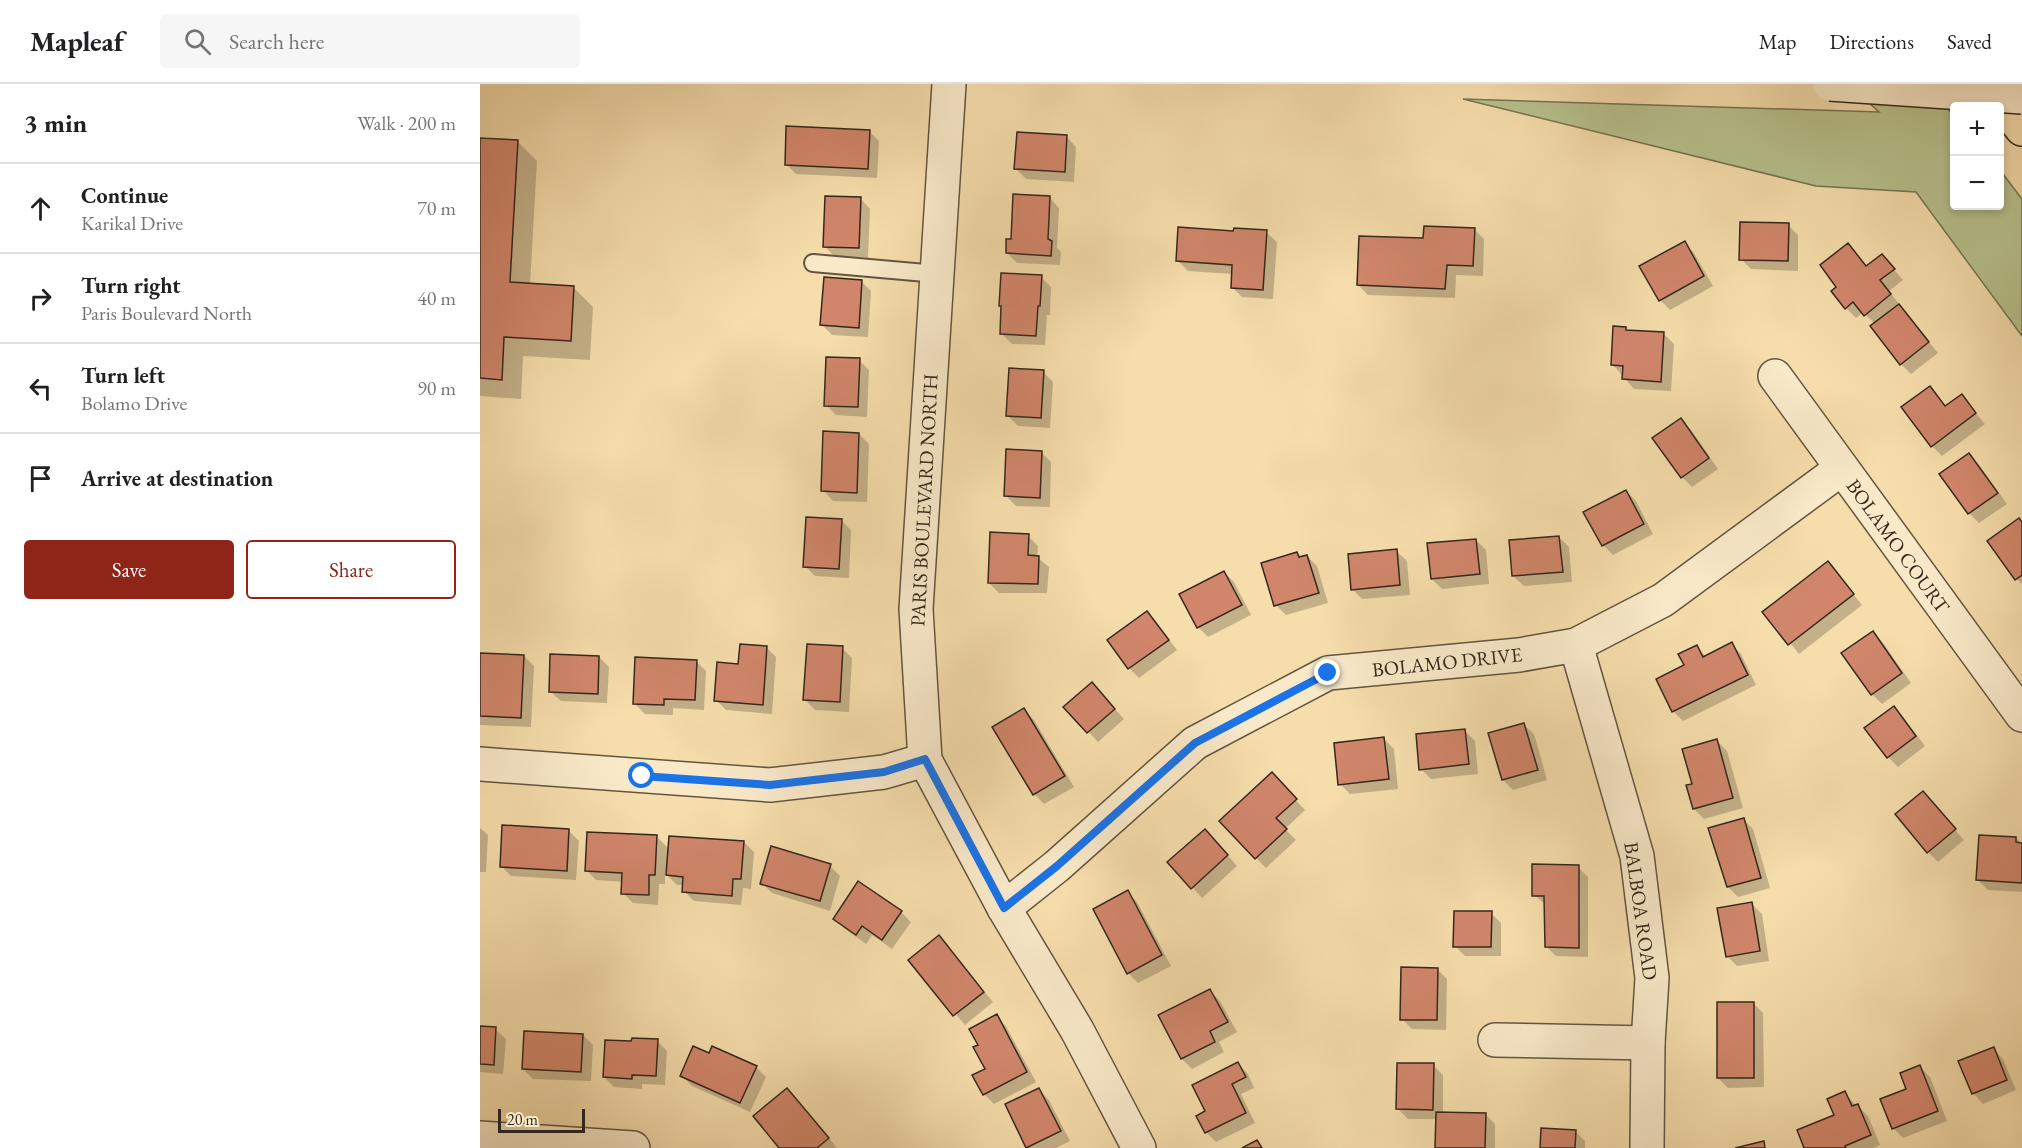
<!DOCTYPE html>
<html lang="en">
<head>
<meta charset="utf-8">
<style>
	:root { --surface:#fff; --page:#f6f6f6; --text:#202124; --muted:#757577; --line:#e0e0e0; --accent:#8f2418 }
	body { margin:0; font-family:"EB Garamond",serif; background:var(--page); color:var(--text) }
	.controls { position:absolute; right:18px; top:18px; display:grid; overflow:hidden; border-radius:6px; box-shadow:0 3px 9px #0003 }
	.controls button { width:54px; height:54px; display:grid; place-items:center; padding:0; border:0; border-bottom:2px solid var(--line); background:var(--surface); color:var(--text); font:30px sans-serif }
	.scale { position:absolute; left:18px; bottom:15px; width:87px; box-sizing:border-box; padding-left:6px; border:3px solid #34281b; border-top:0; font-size:16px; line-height:21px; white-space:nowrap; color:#34281b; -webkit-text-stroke:4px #f9e9c9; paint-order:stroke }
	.stop { position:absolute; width:18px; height:18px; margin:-14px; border:4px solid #1a73e8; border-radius:50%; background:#fff }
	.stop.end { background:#1a73e8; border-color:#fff; box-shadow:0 2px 6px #0008 }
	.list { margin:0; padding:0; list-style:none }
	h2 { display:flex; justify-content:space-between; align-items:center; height:78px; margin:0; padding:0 24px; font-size:26px }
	h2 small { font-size:20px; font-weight:400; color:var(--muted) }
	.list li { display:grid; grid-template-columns:39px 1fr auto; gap:18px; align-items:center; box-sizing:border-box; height:90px; padding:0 24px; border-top:2px solid var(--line) }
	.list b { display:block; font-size:22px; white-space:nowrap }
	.list p { margin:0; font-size:20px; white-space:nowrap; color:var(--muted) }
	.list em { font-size:20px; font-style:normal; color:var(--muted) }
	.actions { display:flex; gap:12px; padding:18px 24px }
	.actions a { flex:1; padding:14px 0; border:2px solid var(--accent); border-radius:6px; text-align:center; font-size:21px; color:var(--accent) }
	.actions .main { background:var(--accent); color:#fff }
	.icon { flex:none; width:33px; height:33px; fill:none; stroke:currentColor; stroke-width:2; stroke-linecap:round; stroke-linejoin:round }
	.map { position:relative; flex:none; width:1542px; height:1064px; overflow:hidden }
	header { display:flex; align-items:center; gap:36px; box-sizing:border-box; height:84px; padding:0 30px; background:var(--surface); border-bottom:2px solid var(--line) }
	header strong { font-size:28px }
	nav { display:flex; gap:33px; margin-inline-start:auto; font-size:21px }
	.search { width:420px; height:54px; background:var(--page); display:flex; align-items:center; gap:15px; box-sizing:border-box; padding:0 21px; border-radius:6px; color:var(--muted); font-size:22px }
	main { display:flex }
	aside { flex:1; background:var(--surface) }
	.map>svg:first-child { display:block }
	.green { fill:#b8c28d; stroke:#767554; stroke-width:1.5 }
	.shadow { fill:#0003 }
	.building { fill:#d1866b; stroke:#34281b; stroke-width:1.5 }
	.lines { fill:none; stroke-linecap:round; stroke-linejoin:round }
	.service-casing { stroke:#64553f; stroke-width:20 }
	.minor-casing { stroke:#64553f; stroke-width:36 }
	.tertiary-casing { stroke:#64553f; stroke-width:36 }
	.motorway-casing { stroke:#34281b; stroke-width:36 }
	.service { stroke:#f9e9c9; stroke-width:16 }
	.minor { stroke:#f9e9c9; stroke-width:33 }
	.tertiary { stroke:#f9e9c9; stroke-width:33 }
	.motorway { stroke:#f6ddac; stroke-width:33 }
	.secondary-bridge-casing { stroke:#34281b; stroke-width:36; stroke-linecap:butt }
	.secondary-bridge { stroke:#f9e9c9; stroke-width:33 }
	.route { stroke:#1a73e8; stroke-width:8 }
	.labels { text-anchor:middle; stroke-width:6; stroke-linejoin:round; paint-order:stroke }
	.street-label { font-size:20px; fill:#34281b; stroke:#f9e9c9 }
</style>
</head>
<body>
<header>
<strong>Mapleaf</strong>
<div class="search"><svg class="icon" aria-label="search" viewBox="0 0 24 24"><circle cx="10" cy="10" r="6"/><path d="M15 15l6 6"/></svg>Search here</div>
<nav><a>Map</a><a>Directions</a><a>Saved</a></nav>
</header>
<main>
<aside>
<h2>3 min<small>Walk · 200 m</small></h2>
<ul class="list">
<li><svg class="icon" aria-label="ahead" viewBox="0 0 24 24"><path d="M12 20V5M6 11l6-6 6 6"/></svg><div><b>Continue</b><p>Karikal Drive</p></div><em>70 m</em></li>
<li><svg class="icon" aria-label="right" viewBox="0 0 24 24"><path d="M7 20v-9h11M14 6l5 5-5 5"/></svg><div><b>Turn right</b><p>Paris Boulevard North</p></div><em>40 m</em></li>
<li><svg class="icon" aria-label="left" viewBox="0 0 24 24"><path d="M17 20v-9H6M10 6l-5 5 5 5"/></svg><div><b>Turn left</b><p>Bolamo Drive</p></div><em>90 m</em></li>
<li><svg class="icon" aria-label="arrive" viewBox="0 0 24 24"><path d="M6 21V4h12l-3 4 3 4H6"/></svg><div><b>Arrive at destination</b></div></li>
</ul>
<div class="actions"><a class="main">Save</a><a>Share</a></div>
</aside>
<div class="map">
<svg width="1542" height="1064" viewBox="0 0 1542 1064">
	<rect width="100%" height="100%" fill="#f6ddac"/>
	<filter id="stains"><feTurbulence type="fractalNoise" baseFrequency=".00333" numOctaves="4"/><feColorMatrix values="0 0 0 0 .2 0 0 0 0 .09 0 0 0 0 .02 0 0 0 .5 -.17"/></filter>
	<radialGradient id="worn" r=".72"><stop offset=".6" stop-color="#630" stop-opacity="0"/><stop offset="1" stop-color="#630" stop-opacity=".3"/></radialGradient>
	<path class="green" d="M1368 0H1446L1474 32V122H1520V86L1542 115V252L1436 108 1336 102 983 15 1399 28Z"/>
	<g class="shadow">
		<path d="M389 47 399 57 397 94 316 90 306 80Z"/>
		<path d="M586 52 596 63 594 98 546 95 536 85Z"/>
		<path d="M0 55 37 57 57 77 50 201 93 203 113 223 110 276 43 272 41 315 0 312Z"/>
		<path d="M569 113 579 124 577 164 581 168 580 181 537 179 527 169 533 157Z"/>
		<path d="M380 114 390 125 388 174 354 172 344 162Z"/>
		<path d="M1308 141 1318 151V187L1271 185 1261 175Z"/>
		<path d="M994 145 1004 155 1003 192 976 191 975 214 888 211 878 201 945 156Z"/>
		<path d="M755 148H786L797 158 793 215 762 213 752 203 753 190 708 187 698 177Z"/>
		<path d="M1204 159 1214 169 1233 202 1190 226 1180 216Z"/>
		<path d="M1368 161 1387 183 1402 172 1423 196 1409 207 1420 221 1419 222 1458 269 1431 290 1421 280 1395 240 1383 228 1376 234 1366 224 1359 203Z"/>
		<path d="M561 193 571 203 570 231H567L565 261 532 260 522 250Z"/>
		<path d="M381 197 391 207 388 253 352 251 342 241Z"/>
		<path d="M1145 244 1148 247 1184 250 1194 260 1191 307 1154 305 1133 281Z"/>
		<path d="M379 276 389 286 387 333 356 331 346 321Z"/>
		<path d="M563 288 573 298 570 344 538 342 528 332Z"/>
		<path d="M1450 304 1466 323 1481 312 1505 340 1462 372 1452 362 1423 323Z"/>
		<path d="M1201 336 1211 346 1238 385 1212 403 1202 393Z"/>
		<path d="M379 350 389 360 387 418 353 417 343 406Z"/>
		<path d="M561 368 571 378 570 423 536 422 526 412Z"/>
		<path d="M1489 371 1499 381 1527 420 1499 439 1489 429 1461 390Z"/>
		<path d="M1146 407 1156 417 1173 450 1133 471 1123 461Z"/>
		<path d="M361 436 371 446 369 494 335 492 325 482Z"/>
		<path d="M1542 439V500L1537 495Z"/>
		<path d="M548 452 558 462 557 473 569 483 567 509H519L509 499Z"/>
		<path d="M1079 453 1089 463 1092 498 1044 502 1033 492Z"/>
		<path d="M996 456 1006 466 1009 500 962 505 952 495Z"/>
		<path d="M916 467 927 477 930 511 882 515 872 505Z"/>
		<path d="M817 470 821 474 827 472 837 482 848 519 806 531 796 521Z"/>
		<path d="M1348 479 1382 521 1319 570 1285 528Z"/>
		<path d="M744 488 754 498 771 531 728 553 718 543Z"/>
		<path d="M667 529 677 539 697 566 659 594 649 584 629 556Z"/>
		<path d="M1393 549 1403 559 1431 599 1402 620 1392 610Z"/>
		<path d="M1251 560 1261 570 1276 601 1203 637 1193 627 1206 582 1216 562 1226 573Z"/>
		<path d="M286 563 296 573 292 630 246 626 236 616Z"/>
		<path d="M362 564 372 574 369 628 335 626 325 616Z"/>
		<path d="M0 570 44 572 54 582 51 643 0 641Z"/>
		<path d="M119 573 129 583 127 619 81 617 70 607Z"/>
		<path d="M216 577 226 587 224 626 193 624V631L165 630 155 620Z"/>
		<path d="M621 610 644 635 618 658 585 623Z"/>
		<path d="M1414 624 1424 634 1445 662 1418 683 1408 673Z"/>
		<path d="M544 626 554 636 594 703 564 720 554 710 514 644Z"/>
		<path d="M1043 640 1054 650 1067 696 1033 706 1023 696Z"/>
		<path d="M985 647 995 657 998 690 951 695 941 685Z"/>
		<path d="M904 655 914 665 918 705 870 710 860 700Z"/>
		<path d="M1237 657 1247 667 1263 724 1224 735 1214 725Z"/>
		<path d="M801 700 825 726 805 745 816 756 786 784 776 774Z"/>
		<path d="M1443 709 1484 756 1458 778 1448 768Z"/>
		<path d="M1263 735 1273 745 1290 804 1258 813 1248 803Z"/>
		<path d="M0 744 8 751 6 788H0Z"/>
		<path d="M89 747 99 757 96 796 31 792 21 782Z"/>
		<path d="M177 753 189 765 264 758 274 768 271 805 263 804 261 821 214 817 204 807V801H197L185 789V800H179L178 821 153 819 143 809V798L116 796 106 786Z"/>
		<path d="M1536 754 1542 760V808L1508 806 1498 796Z"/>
		<path d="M735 757 757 782 722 814 690 778Z"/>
		<path d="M350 782 360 792 350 827 292 809 282 799Z"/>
		<path d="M1098 783 1108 793V873L1076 872 1066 862V821L1054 811Z"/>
		<path d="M647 808 657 818 691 882 658 899 648 889Z"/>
		<path d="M1272 820 1282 830 1289 877 1257 882 1247 872Z"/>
		<path d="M421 828 431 838 412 865 392 851 386 860 365 845 355 835Z"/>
		<path d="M1011 829 1021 839V872H985L975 862Z"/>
		<path d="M459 853 513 918 485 941 431 876Z"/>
		<path d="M957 885 967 895 966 946 932 945 922 935Z"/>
		<path d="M730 907 740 917 757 948 739 958 744 968 712 985 702 975 681 932Z"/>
		<path d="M1273 919 1283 929 1284 1003 1248 1004 1238 994Z"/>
		<path d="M516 932 526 942 556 998 514 1020 504 1010 507 986 500 961Z"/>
		<path d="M0 944 15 945 26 955 23 990 0 988Z"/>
		<path d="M103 951 113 961 111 997 53 995 43 985Z"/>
		<path d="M177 957 187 967 185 1001 162 1000V1005L134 1003 124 993 153 959Z"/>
		<path d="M1513 965 1523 975 1536 1006 1503 1020 1493 1009Z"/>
		<path d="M230 971 276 983 286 993 270 1028 212 1002 202 992Z"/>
		<path d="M758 980 768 990 774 1004 761 1010 775 1039 736 1058 726 1048 727 1028Z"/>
		<path d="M953 981 963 991V1029L1005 1030 1015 1040V1064H957V1035H928L918 1025Z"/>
		<path d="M1440 983 1450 993 1467 1037 1423 1054 1413 1044Z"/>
		<path d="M307 1006 317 1015 357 1064H301Z"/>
		<path d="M559 1006 569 1016 590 1057 576 1064H548L527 1021Z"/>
		<path d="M1365 1009 1376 1022H1378L1388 1032 1400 1061 1393 1064H1326L1355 1032Z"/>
		<path d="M1095 1047 1105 1057V1064H1061Z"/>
	</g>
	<g class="building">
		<path d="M306 42 390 46 388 85 305 81Z"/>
		<path d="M537 48 587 51 585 88 534 85Z"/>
		<path d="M0 54 38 56 30 198 94 202 91 257 24 253 22 296 0 294Z"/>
		<path d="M533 110 570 112 568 155 572 157 571 172 526 169V155H531Z"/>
		<path d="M345 112 381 113 379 164 343 163Z"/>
		<path d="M1260 138 1309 139 1308 177 1259 176Z"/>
		<path d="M944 142 995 144 993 182 967 181 965 205 877 201 879 152 943 154Z"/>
		<path d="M698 143 753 147 754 144 787 146 783 206 751 204 752 181 696 177Z"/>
		<path d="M1205 157 1224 192 1179 217 1159 182Z"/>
		<path d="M1368 159 1386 182 1402 170 1415 185 1400 196 1411 210 1384 232 1373 218 1365 225 1351 207 1356 203 1340 181Z"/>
		<path d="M521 189 562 191 560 222H558L556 252 520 250 521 222H519Z"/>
		<path d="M344 193 382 196 379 244 340 241Z"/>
		<path d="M1419 220 1449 258 1420 281 1390 242Z"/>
		<path d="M1133 242 1146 243V246L1184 248 1181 298 1142 295 1143 282 1131 281Z"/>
		<path d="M346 273 380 274 378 323 344 322Z"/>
		<path d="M529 284 564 286 561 334 526 332Z"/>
		<path d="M1450 302 1465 322 1482 310 1496 329 1451 363 1421 323Z"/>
		<path d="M1201 334 1229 374 1201 394 1172 354Z"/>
		<path d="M343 347 379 349 377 409 341 407Z"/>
		<path d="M526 365 562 367 560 414 524 412Z"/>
		<path d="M1489 369 1518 409 1488 430 1459 390Z"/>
		<path d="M1146 406 1164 440 1122 462 1103 428Z"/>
		<path d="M326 433 362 435 359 485 323 483Z"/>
		<path d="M1539 434 1542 438V491L1535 496 1507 457Z"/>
		<path d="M510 448 549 450 548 471 559 472 558 500 508 499Z"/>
		<path d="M1079 452 1083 488 1032 492 1029 456Z"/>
		<path d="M996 455 1000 490 951 495 947 459Z"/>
		<path d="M917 465 920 501 871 506 868 470Z"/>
		<path d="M817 468 819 473 827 471 839 509 794 522 781 479Z"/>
		<path d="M1348 477 1374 510 1308 561 1282 528Z"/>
		<path d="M744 487 762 521 717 544 699 510Z"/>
		<path d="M667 527 689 556 648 585 627 556Z"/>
		<path d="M1393 547 1422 589 1391 611 1361 569Z"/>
		<path d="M1252 558 1268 591 1192 628 1176 595 1204 581 1198 570 1217 561 1223 573Z"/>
		<path d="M260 560 287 562 283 621 234 617 237 578 258 580Z"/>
		<path d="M327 560 363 562 360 618 323 616Z"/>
		<path d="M0 569 44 571 41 634 0 632Z"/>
		<path d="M70 570 119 572 118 610 69 608Z"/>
		<path d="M155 573 217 576 215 616 184 615V621L153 620Z"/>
		<path d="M612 598 635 625 607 649 583 623Z"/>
		<path d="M1414 622 1436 652 1407 674 1384 644Z"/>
		<path d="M544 624 585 692 553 711 512 643Z"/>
		<path d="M1044 639 1058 686 1022 696 1008 649Z"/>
		<path d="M985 645 989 680 939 686 936 650Z"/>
		<path d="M904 653 909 695 858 701 854 659Z"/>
		<path d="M1237 655 1253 714 1213 725 1206 701 1212 700 1202 665Z"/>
		<path d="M792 688 817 715 796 734 807 745 775 775 739 737Z"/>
		<path d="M1443 707 1476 745 1447 769 1415 730Z"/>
		<path d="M1264 734 1281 794 1247 803 1228 744Z"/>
		<path d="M22 741 89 745 87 787 20 783Z"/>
		<path d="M725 745 748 771 711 805 687 778Z"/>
		<path d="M107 748 177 751 175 791H169V811L141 810 142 789 105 787Z"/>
		<path d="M1499 751 1536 753V758L1542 759V799L1496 796Z"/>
		<path d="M189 752 264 757 261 795H253L252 812 202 808 203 793 186 791Z"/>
		<path d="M291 762 351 780 340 817 280 800Z"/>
		<path d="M1052 780 1099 781V864L1065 863 1064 812H1052Z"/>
		<path d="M378 797 422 827 402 856 382 842 376 851 353 835Z"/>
		<path d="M648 806 682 871 647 890 613 825Z"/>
		<path d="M1272 818 1280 867 1246 873 1237 824Z"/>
		<path d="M974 827H1012L1011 863H973Z"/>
		<path d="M459 851 504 908 473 932 428 876Z"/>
		<path d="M921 883 958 884 957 936H920Z"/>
		<path d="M730 905 748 938 730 947 735 958 701 975 678 931Z"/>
		<rect x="1237" y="918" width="37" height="76"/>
		<path d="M517 930 547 988 503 1011 492 991 505 985 493 963 498 961 489 945Z"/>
		<path d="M0 942 16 943 14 981 0 980Z"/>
		<path d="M44 947 103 950 101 988 42 985Z"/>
		<path d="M152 954 178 955 176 992 152 991V995L123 993 125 956 151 957Z"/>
		<path d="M213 962 229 969 232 962 277 982 260 1019 200 992Z"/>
		<path d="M1514 963 1527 996 1492 1010 1478 977Z"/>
		<path d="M758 978 766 993 752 1000 766 1029 725 1049 716 1032 725 1027 712 1001Z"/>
		<path d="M917 979H954L953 1026 916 1025Z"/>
		<path d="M1440 981 1458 1027 1412 1045 1400 1015 1426 1005 1420 989Z"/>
		<path d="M307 1004 349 1054 337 1064H299L273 1032Z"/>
		<path d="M559 1004 581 1047 546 1064 525 1020Z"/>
		<path d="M1365 1007 1372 1022 1378 1020 1391 1051 1365 1062 1366 1064H1324L1317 1046 1354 1031 1347 1015Z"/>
		<path d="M956 1028 1006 1029 1005 1064H955Z"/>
		<path d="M1061 1044 1096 1046 1095 1064H1060Z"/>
		<path d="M777 1056 782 1064H762Z"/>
		<path d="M1284 1057 1285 1064H1255Z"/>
	</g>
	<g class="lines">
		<defs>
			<path id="service" d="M333 179 457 190"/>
			<g id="minor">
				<path d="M1295 292 1542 631"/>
				<path d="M1096 561 1157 772 1172 894 1168 959 1167 1064"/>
				<path d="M0 680 290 701 404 688 445 676"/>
				<path d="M524 824 577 782 715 659 848 589 1039 571 1096 561 1183 516 1361 385"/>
				<path d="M1015 956 1168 959"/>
				<path d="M0 1054 153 1064"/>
			</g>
			<path id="tertiary" d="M469 0 436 525 445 676 524 824 597 946 659 1064"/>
			<path id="motorway" d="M1506 0 1542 45"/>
		</defs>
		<use href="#service" class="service-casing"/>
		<use href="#minor" class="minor-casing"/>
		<use href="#tertiary" class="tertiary-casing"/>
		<use href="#motorway" class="motorway-casing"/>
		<use href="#service" class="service"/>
		<use href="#minor" class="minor"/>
		<use href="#tertiary" class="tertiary"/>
		<use href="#motorway" class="motorway"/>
		<defs>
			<path id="secondary-bridge" d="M1350 0 1542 13"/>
		</defs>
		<use href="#secondary-bridge" class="secondary-bridge-casing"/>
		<use href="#secondary-bridge" class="secondary-bridge"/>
	</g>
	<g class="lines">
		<path class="route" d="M162 692 290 701 404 688 445 675 524 824 577 782 715 659 848 589"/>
	</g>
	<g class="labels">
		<g class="street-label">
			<text transform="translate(444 416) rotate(-87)" y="7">PARIS BOULEVARD NORTH</text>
			<text transform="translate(1418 462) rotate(54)" y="7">BOLAMO COURT</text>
			<text transform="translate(967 578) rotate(-6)" y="7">BOLAMO DRIVE</text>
			<text transform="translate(1161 827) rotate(82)" y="7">BALBOA ROAD</text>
		</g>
	</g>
	<rect width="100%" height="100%" filter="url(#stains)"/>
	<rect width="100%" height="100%" fill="url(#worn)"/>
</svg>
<div class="controls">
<button>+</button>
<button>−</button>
</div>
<div class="scale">20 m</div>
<div class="stop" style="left:162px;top:692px"></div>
<div class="stop end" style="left:848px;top:589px"></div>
</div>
</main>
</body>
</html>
